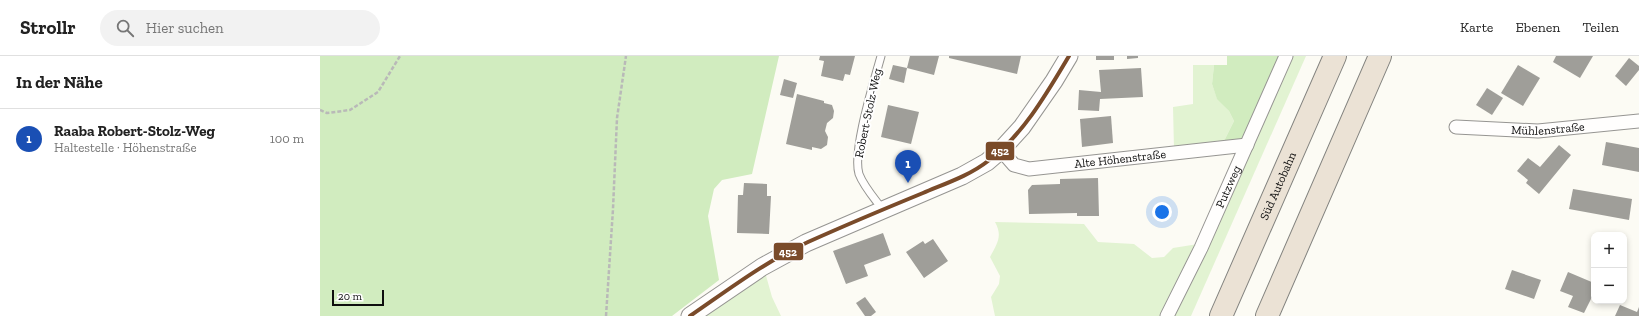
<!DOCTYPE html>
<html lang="de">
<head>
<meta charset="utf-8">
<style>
	:root { --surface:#fff; --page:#f2f2f2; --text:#222; --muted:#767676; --line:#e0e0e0; --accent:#db2777 }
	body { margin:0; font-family:"Zilla Slab",serif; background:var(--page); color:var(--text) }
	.controls { position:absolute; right:12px; bottom:12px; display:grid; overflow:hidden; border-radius:8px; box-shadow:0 2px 6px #0003 }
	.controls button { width:36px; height:36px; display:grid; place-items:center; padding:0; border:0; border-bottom:1px solid var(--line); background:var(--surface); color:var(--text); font:20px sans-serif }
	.scale { position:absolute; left:12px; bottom:10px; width:52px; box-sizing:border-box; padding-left:4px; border:2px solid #0f0f0f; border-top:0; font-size:11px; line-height:14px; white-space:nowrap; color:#0f0f0f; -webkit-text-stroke:3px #fff; paint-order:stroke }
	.you { position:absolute; left:842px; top:156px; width:14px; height:14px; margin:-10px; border:3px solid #fff; border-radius:50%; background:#1a73e8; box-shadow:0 0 0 6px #1a73e833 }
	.badge { display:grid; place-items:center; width:26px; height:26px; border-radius:50%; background:var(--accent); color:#fff; font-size:13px; font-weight:700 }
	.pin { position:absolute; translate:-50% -33px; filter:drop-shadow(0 1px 2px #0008) }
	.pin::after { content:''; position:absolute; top:21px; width:14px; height:12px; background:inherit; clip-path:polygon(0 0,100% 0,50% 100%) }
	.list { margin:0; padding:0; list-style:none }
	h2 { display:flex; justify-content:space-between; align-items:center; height:52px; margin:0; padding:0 16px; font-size:17px }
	h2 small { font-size:13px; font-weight:400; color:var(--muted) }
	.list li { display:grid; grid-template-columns:26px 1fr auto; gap:12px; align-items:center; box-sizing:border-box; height:60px; padding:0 16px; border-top:1px solid var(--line) }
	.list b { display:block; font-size:15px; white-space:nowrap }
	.list p { margin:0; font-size:13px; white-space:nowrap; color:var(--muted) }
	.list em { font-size:13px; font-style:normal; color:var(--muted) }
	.icon { flex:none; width:22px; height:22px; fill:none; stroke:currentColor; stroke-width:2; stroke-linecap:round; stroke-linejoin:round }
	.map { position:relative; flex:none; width:1319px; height:260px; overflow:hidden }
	header { display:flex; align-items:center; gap:24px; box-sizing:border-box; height:56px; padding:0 20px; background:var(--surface); border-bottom:1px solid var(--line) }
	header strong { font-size:19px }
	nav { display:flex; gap:22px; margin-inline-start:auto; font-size:14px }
	.search { width:280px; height:36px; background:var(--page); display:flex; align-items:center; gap:10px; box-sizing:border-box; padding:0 14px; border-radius:22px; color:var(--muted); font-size:15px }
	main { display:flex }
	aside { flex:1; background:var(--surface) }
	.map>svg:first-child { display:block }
	.green { fill:#e2f3d2 }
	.forest { fill:#d1ecbf }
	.building { fill:#9f9e99 }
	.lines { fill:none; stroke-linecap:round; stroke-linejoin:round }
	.service-casing { stroke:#969592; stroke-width:9 }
	.minor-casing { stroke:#969592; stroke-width:15 }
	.tertiary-casing { stroke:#969592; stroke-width:19 }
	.motorway-casing { stroke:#83837f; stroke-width:24 }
	.path { stroke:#b9b9b8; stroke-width:2.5; stroke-dasharray:4 2; stroke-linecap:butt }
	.service { stroke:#fffefd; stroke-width:7 }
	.minor { stroke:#fffefd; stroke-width:13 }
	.tertiary { stroke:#fffefd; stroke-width:17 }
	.motorway { stroke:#ebe2d5; stroke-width:22 }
	.bus-1-casing { stroke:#fff; stroke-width:7 }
	.bus-1 { stroke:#7a4b2a; stroke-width:4 }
	.labels { text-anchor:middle; stroke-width:4; stroke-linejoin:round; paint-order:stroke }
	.street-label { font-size:12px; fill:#0f0f0f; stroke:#fff }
	.line-badge { stroke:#fff; stroke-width:1.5 }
	.badge-label { font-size:11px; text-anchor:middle; font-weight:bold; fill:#fff }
</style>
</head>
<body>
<header>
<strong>Strollr</strong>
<div class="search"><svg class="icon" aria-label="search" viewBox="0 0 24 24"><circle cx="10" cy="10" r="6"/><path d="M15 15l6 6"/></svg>Hier suchen</div>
<nav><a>Karte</a><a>Ebenen</a><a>Teilen</a></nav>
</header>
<main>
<aside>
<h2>In der Nähe<small></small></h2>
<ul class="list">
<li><span class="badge" style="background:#1a4fb4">1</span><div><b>Raaba Robert-Stolz-Weg</b><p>Haltestelle · Höhenstraße</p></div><em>100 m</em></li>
</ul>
</aside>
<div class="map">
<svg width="1319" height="260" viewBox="0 0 1319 260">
	<rect width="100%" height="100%" fill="#fcfbf4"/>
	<g class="green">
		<path d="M971 0H986L871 260H851Z"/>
		<path d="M873 9H894L892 28 897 42 909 55 914 65 902 89 854 93 853 51 873 48Z"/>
		<path d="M675 166 764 168 778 186 814 188 832 202 844 201 853 192 878 188 842 260H675L671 241 679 228 680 220 670 201C677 188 683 180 675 166Z"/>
		<path d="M445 216 452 241 461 260H381Z"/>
	</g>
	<g class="forest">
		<path d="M0 0H459L432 118 402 124 394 133 388 160 399 224 352 260H0Z"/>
		<path d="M907 0H961L923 88 902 89 914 65 909 55 897 43 892 28 894 9H907Z"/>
	</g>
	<g class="building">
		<path d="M500 0H535L530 19 525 18 523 25 501 20 504 5 499 4Z"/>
		<path d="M590 0H619L614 19 587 12Z"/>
		<path d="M629 0H701L697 18 629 2Z"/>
		<rect x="776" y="0" width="18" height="4"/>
		<path d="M807 0H818V2L807 3Z"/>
		<path d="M1236 0H1273L1260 22 1233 6Z"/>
		<path d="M1309 2 1319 10V14L1306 30 1295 20Z"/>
		<path d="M573 9 587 12 584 27 569 23Z"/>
		<path d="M1198 9 1220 22 1203 50 1181 37Z"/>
		<path d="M821 12 823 41 780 43 779 55 758 54 759 34 781 36 779 14Z"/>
		<path d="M464 23 477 27 473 42 460 39Z"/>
		<path d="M1167 32 1183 42 1172 59 1156 49Z"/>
		<path d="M477 38 504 45V47L512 49 514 55 513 62 507 67 505 75 508 81 507 89 501 93 492 91V94L466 88Z"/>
		<path d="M568 49 599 56 591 88 561 81Z"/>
		<path d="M791 60 793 87 762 91 760 63Z"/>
		<path d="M1286 86 1319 92V116L1282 109Z"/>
		<path d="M1239 89 1251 99 1219 138 1206 127 1208 124 1197 115 1208 102 1220 111Z"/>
		<path d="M778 122 779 160H757V157L709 158 708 134 712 129 740 128V123Z"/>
		<path d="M424 127 447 128V140H451L449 178 417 177 418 139H423Z"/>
		<path d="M1253 133 1312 143 1309 164 1249 153Z"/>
		<path d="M563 177 571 199 544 209 548 220 526 228 513 195Z"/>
		<path d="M613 183 628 205 604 222 586 196 603 185 605 188Z"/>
		<path d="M1192 214 1221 224 1214 243 1185 233Z"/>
		<path d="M1248 216 1274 227V237L1264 257 1248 251 1253 240 1240 235Z"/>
		<path d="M545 241 556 256 551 260H545L536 247Z"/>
		<path d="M1300 249 1317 256 1319 251V260H1295Z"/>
	</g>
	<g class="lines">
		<defs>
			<path id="service" d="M561 0C554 26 532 95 539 118 544 131 555 143 563 154"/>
			<g id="minor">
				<path id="s1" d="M1136 71 1218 75 1319 65"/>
				<path id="s2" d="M681 94 694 109 709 113 927 89"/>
				<path id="s3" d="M847 260 881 192 966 0"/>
			</g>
			<path id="tertiary" d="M370 260 442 211 486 187 642 120 667 106 681 94 702 71 734 25 749 0"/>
			<g id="motorway">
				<path id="s4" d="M901 260 1015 0"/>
				<path d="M947 260 1060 0"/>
			</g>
		</defs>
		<use href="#service" class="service-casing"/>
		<use href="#minor" class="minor-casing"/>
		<use href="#tertiary" class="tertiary-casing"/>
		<use href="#motorway" class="motorway-casing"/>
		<g class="path">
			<path d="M0 54 7 57 30 54 58 36 80 0"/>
			<path d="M286 260 293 153 297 62 306 0"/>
		</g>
		<use href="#service" class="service"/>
		<use href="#minor" class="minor"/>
		<use href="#tertiary" class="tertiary"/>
		<use href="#motorway" class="motorway"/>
		<defs>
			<path id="bus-1" d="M370 260C408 234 446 205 488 186 526 169 564 153 603 137 624 128 649 120 668 105 703 79 727 37 749 0"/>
		</defs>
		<use href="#bus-1" class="bus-1-casing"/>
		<use href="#bus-1" class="bus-1"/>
	</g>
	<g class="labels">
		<g class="street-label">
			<text transform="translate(548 57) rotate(-78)" y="4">Robert-Stolz-Weg</text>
			<text dy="4" stroke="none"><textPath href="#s1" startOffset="92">Mühlenstraße</textPath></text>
			<text dy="4" stroke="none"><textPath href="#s2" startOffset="127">Alte Höhenstraße</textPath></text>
			<text dy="4" stroke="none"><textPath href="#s4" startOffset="142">Süd Autobahn</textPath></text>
			<text dy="4" stroke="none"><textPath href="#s3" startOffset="143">Putzweg</textPath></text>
		</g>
	</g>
	<g class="line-badge">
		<rect x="665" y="85" width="30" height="20" rx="4" fill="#7a4b2a"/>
		<rect x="453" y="186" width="31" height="19" rx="4" fill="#7a4b2a"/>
	</g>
	<g class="badge-label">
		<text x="680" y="99">452</text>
		<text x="468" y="200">452</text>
	</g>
</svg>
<div class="controls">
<button>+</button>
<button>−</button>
</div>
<div class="scale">20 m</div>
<div class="you"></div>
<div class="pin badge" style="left:588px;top:127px;background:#1a4fb4">1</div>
</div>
</main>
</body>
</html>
